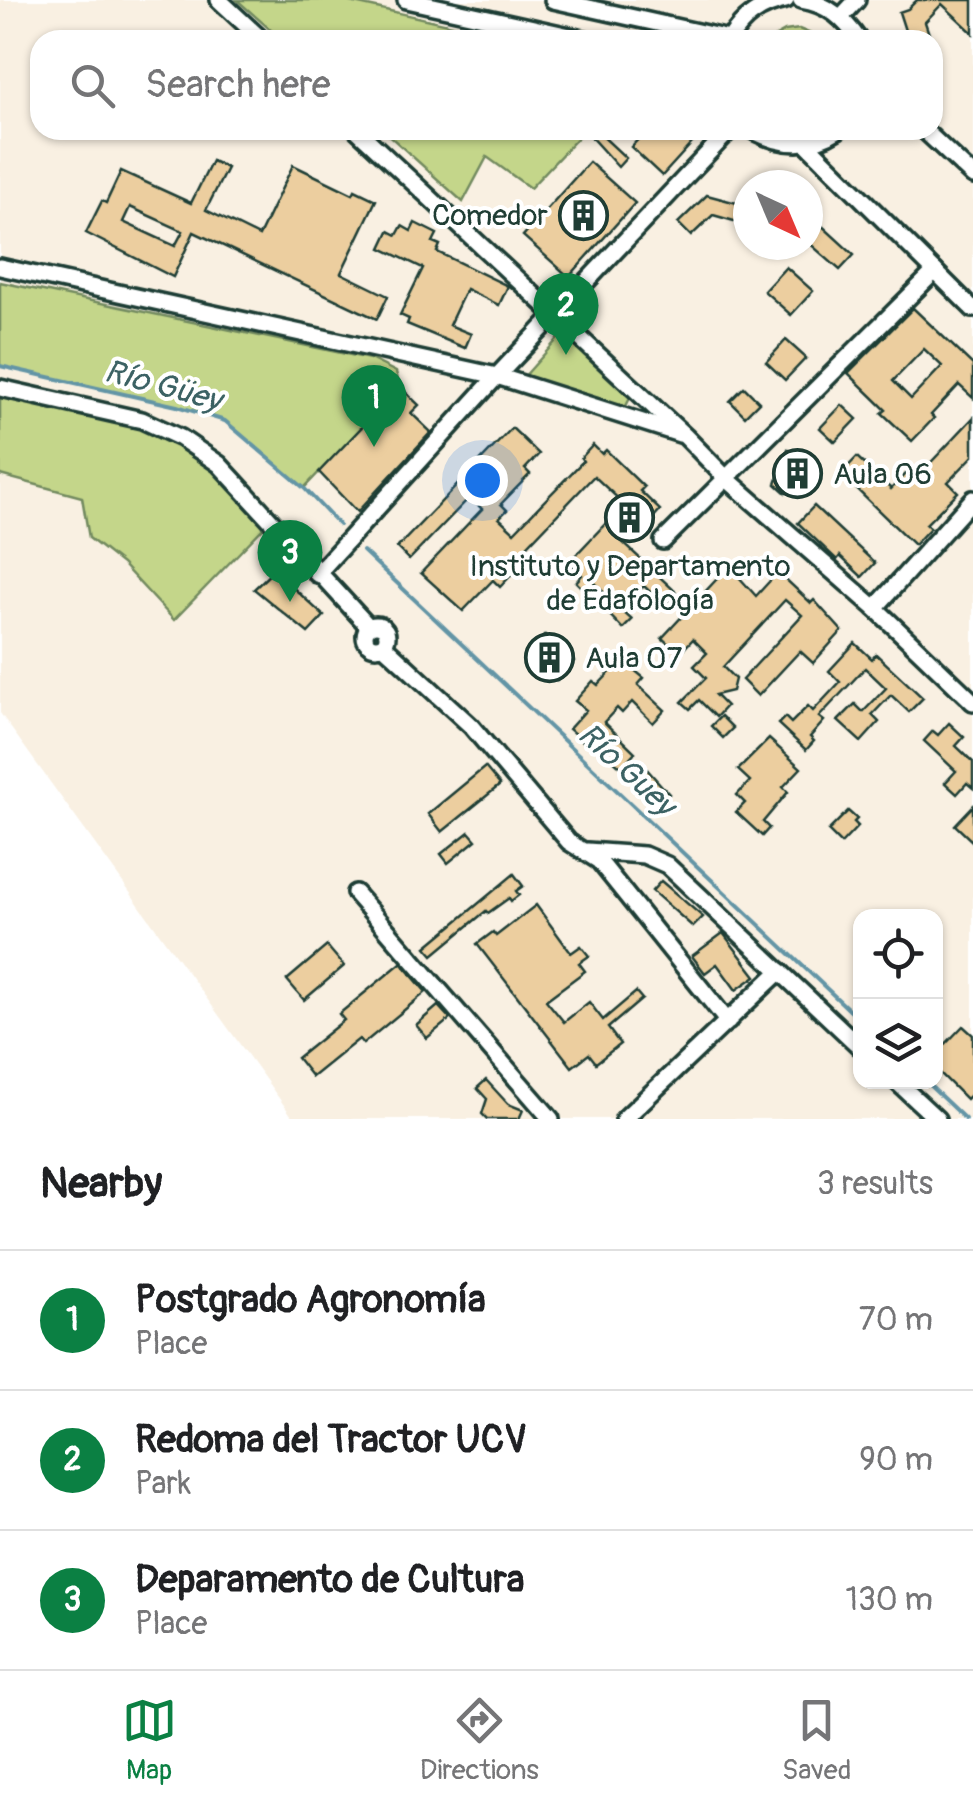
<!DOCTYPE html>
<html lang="en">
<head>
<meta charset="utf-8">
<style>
	:root { --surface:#fff; --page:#f2f2f2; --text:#202124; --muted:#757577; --line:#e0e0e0; --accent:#0b8043 }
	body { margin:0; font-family:Pangolin,sans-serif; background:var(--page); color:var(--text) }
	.controls { position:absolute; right:30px; bottom:30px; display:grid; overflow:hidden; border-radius:20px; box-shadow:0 2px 8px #0004 }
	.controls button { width:90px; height:90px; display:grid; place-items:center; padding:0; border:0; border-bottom:2px solid var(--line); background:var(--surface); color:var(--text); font:50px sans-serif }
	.compass { position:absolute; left:733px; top:170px; width:90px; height:90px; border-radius:50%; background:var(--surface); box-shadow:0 2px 8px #0004; rotate:136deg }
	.you { position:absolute; left:482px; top:480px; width:35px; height:35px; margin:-25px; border:8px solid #fff; border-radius:50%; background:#1a73e8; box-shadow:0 0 0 15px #1a73e833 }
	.badge { display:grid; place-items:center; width:65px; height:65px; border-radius:50%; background:var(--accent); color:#fff; font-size:32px; font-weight:700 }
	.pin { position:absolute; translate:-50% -82px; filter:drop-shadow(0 2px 5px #0008) }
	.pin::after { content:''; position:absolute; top:52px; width:35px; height:30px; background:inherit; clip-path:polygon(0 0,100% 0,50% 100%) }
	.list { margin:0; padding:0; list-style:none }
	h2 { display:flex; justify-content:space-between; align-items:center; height:130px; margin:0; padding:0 40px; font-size:42px }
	h2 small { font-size:32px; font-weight:400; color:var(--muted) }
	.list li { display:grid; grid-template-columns:65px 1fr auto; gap:30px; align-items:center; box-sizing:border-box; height:140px; padding:0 40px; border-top:2px solid var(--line) }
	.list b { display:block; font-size:38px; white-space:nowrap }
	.list p { margin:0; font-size:32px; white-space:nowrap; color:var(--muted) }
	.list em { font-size:32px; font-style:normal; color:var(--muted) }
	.icon { flex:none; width:55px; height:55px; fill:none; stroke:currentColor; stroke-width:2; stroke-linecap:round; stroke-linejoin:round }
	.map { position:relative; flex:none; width:973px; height:1119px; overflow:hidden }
	.search { position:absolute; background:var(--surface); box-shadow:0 2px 8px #0004; left:30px; right:30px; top:30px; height:110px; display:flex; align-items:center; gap:25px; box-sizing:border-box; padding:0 35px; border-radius:30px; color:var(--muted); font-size:38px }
	.sheet { height:550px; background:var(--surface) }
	nav { display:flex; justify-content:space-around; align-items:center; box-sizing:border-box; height:140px; border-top:2px solid var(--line); background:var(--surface); font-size:28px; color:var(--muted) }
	nav a { display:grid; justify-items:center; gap:5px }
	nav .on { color:var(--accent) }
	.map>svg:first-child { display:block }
	.built { fill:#f9f0e2; fill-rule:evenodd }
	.green { fill:#c4d68a; stroke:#728a5f; stroke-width:2.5 }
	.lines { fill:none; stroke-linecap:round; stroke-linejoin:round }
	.stream { stroke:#6395a6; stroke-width:4 }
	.building { fill:#ecce9f; stroke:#1f3d34; stroke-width:2.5; fill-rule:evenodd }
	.minor-casing { stroke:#1f3d34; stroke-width:22 }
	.minor { stroke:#fff; stroke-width:15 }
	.labels { text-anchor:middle; stroke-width:8; stroke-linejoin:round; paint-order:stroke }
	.poi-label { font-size:30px; fill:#1f3d34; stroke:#fff; text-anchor:start }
	.water-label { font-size:32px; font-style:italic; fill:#3c6264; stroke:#fff }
</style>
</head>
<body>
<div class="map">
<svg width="973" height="1119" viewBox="0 0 973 1119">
	<rect width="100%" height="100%" fill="#fff"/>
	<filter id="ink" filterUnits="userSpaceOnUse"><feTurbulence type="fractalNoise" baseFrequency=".01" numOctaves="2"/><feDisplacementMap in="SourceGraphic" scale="20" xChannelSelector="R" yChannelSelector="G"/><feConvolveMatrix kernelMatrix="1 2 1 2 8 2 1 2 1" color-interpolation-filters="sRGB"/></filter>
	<g filter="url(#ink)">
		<path class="built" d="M0 0H973V1119H294L0 713ZM40 40H933V130H40ZM748 185H808V245H748ZM860 916H936V1082H860Z"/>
		<g class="green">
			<path d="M237 0H341L519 40H282Z"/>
			<path d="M799 29 825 40H769L785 31Z"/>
			<path d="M383 130H585L530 188 487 157 463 202Z"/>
			<path d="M0 282 370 359 396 372 400 387 304 488 225 421 177 406 0 366Z"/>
			<path d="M564 332 631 396 625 408 523 378Z"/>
			<path d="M0 393 141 424 217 467 266 525 174 620 122 564 89 538 82 497 0 475Z"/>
		</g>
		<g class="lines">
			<g class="stream">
				<path d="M0 366 177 406 225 421 304 488 339 525"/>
				<path d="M363 551 860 1020"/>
				<path d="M926 1082 965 1119"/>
			</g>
		</g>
		<g class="building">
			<path d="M917 0H973V33L942 4 925 22 931 40H908L899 12 908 9Z"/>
			<path d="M596 130 626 158 618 167 590 136Z"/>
			<path d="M647 130H678L692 143 662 176 631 147Z"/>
			<path d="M212 161 227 168 206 210 259 236 293 165 353 194 355 190 376 200 341 273 388 296 377 319 194 232 173 277 86 233 102 201 106 203 121 171 191 203ZM130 207 183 231 175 246 123 222Z"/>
			<path d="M589 162 635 203 569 277 523 236Z"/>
			<path d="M707 195 748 206V225L713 215 691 236 678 223Z"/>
			<path d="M808 221 819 223 854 255 840 270 808 242Z"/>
			<path d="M415 223 437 234 433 242 440 245 437 252 508 286 499 305 466 289 449 325 471 334 465 348 407 324 409 319 400 315 423 268 381 248 389 231 397 235 402 226 411 231Z"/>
			<path d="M786 267 813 291 791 315 764 291Z"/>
			<path d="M913 308 973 365V398L959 385 931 415 934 418 912 441 882 413 886 410 848 373ZM924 349 942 366 911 399 893 381Z"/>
			<path d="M786 340 806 358 785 380 766 362Z"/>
			<path d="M400 387 419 405 411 413 431 432 357 512 319 472Z"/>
			<path d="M744 387 759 402 745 416 730 401Z"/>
			<path d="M842 405 857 419 835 442 820 428Z"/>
			<path d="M973 418V456L948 482 958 492 926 524 930 528 914 545 841 474 857 457 891 489 911 469 918 476Z"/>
			<path d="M512 428 539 454 525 469 530 474 501 504 507 510 499 518 514 532 583 461 581 458 593 445 602 454 606 450 644 487 640 491 660 510 652 519 648 516 642 522 637 518 618 538 676 592 664 605 644 586 621 610 632 620 623 629 604 609 612 600 594 583 586 592 576 582 582 575 572 565 575 562 572 559 624 504 594 476 512 562 518 568 500 587 493 580 463 611 421 573 482 509 470 497 409 560 397 548Z"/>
			<path d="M788 449 802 455 820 481 786 493 776 484Z"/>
			<path d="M814 506 875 563 862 577 840 556 837 560 798 523Z"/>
			<path d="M729 566 756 596 778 572 811 603 814 600 842 631 813 663 800 651 758 696 742 680 802 615 785 600 723 667 735 679 732 691 715 695 726 706 716 717 699 700 690 709 682 702 706 678 694 666 707 653 693 639 679 654 662 638Z"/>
			<path d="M274 570 324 616 308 633 254 589Z"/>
			<path d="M545 635 574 661 556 681 527 655Z"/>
			<path d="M855 643 872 659 876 654 923 698 909 712 891 695 872 715 879 722 861 742 838 721 855 704 863 712 886 688 865 668 819 717 824 721 810 737 814 741 806 750 778 724 785 717 791 723 808 706 813 711 840 682 829 671Z"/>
			<path d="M622 660 644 678 638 685 665 710 653 723 632 702 622 713 617 708 604 722 635 752 621 767 589 738 585 743 569 729 586 710 575 701 593 681 598 685Z"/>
			<path d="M721 716 733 728 723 738 711 726Z"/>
			<path d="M949 723 964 737 956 746 973 762V788L967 783 957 794 945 783 956 771 924 741 933 731 938 735Z"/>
			<path d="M769 739 801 768 783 787 788 792 763 822 769 828 762 836 736 812 745 803 737 795 750 781 738 770Z"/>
			<path d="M485 767 500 785 442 832 428 814Z"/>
			<path d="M645 767 669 794 657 806 647 796 650 793 635 777Z"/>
			<path d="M973 806V842L955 825Z"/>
			<path d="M848 811 857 819 854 822 858 826 841 844 828 831Z"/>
			<path d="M469 832 476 840 448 863 441 854Z"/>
			<path d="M514 874 523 886 516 891 519 895 511 901 509 898 488 913 486 911 433 955 426 947Z"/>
			<path d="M661 881 703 917 693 927 652 891Z"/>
			<path d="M536 905 571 953 581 946 589 956 579 963 585 971 546 1000 564 1022 589 1002 603 1020 636 992 642 999 608 1028 620 1044 596 1063 589 1054 572 1067 477 944 493 932 496 936Z"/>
			<path d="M723 933 756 976 736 990 717 964 705 973 692 956Z"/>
			<path d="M327 946 344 966 304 1000 287 980Z"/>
			<path d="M401 963 426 992 363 1044 359 1039 312 1077 297 1058 344 1020 339 1014Z"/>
			<path d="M438 1006 450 1019 427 1038 416 1025Z"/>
			<path d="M963 1026 973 1035V1092L966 1099 936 1069V1054Z"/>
			<path d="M486 1080 508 1104 523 1110 519 1119H487L482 1114 487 1099 477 1088Z"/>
		</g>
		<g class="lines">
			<defs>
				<g id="minor">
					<path d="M219 0 262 40"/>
					<path d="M406 0 588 40"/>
					<path d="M553 0 729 39"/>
					<path d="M801 0C829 4 844 19 859 40"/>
					<path d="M841 17 857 0"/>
					<path d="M729 40C743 18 760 5 786 0"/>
					<path d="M357 130 685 436 727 479 875 608 973 702"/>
					<path d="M752 130C781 146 810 148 838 130"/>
					<path d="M924 130 973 176"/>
					<path d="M807 144 973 309"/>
					<path d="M0 267 497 376 680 434"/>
					<path d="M0 388 142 420 181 438 219 464 369 627"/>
					<path d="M663 541 935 271"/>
					<path d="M317 574 497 376 730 130"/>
					<path d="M875 608 973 499"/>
					<circle cx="376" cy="636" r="11"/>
					<path d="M383 645 471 726 569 842 599 861 728 1022"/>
					<path d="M587 851 644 855 667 865 860 1047"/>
					<path d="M355 893 551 1119"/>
					<path d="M897 1082 937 1119"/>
					<path d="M624 1119 780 971"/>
				</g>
			</defs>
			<use href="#minor" class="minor-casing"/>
			<use href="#minor" class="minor"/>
		</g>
	</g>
	<defs>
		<symbol id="building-ring" viewBox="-11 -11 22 22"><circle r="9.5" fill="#fff" stroke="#1f3d34" stroke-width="1.5"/><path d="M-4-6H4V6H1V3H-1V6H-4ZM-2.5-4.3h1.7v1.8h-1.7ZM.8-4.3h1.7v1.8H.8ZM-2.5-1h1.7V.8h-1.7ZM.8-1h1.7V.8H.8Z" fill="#1f3d34"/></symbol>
	</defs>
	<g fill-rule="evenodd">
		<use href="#building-ring" x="556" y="188" width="55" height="55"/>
		<use href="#building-ring" x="770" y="446" width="55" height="55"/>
		<use href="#building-ring" x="602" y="490" width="55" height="55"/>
		<use href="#building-ring" x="522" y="630" width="55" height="55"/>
	</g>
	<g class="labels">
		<g class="poi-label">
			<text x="548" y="225" text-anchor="end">Comedor</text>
			<text x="833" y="484">Aula 06</text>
			<text x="630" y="576" text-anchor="middle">Instituto y Departamento<tspan x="630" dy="34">de Edafología</tspan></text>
			<text x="585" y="668">Aula 07</text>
		</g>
		<g class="water-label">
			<text transform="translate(163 385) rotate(15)" y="11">Río Güey</text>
			<text transform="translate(627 769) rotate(43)" y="11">Río Guey</text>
		</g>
	</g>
</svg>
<div class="controls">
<button><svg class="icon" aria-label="locate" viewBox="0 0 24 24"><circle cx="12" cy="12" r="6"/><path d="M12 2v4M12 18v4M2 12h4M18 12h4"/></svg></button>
<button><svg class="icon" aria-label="layers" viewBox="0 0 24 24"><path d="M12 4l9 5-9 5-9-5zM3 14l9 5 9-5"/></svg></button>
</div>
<svg class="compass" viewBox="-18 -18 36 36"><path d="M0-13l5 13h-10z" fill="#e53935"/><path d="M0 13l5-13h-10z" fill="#757577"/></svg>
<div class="you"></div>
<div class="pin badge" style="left:374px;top:447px">1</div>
<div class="pin badge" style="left:566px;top:355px">2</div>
<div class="pin badge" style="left:290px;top:602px">3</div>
<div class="search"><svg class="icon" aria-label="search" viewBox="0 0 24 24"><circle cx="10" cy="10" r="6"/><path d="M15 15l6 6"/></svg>Search here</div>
</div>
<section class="sheet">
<h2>Nearby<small>3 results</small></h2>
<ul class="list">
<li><span class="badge">1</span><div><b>Postgrado Agronomía</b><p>Place</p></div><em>70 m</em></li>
<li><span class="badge">2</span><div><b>Redoma del Tractor UCV</b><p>Park</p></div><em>90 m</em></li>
<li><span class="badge">3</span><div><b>Deparamento de Cultura</b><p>Place</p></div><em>130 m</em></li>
</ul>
</section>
<nav>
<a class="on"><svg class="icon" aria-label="map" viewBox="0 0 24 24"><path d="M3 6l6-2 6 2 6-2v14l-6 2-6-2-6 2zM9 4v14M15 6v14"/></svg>Map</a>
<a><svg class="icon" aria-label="directions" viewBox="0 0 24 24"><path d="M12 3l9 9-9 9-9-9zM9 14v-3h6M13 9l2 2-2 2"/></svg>Directions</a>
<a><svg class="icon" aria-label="saved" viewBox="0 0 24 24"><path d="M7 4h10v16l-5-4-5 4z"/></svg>Saved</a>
</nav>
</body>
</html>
